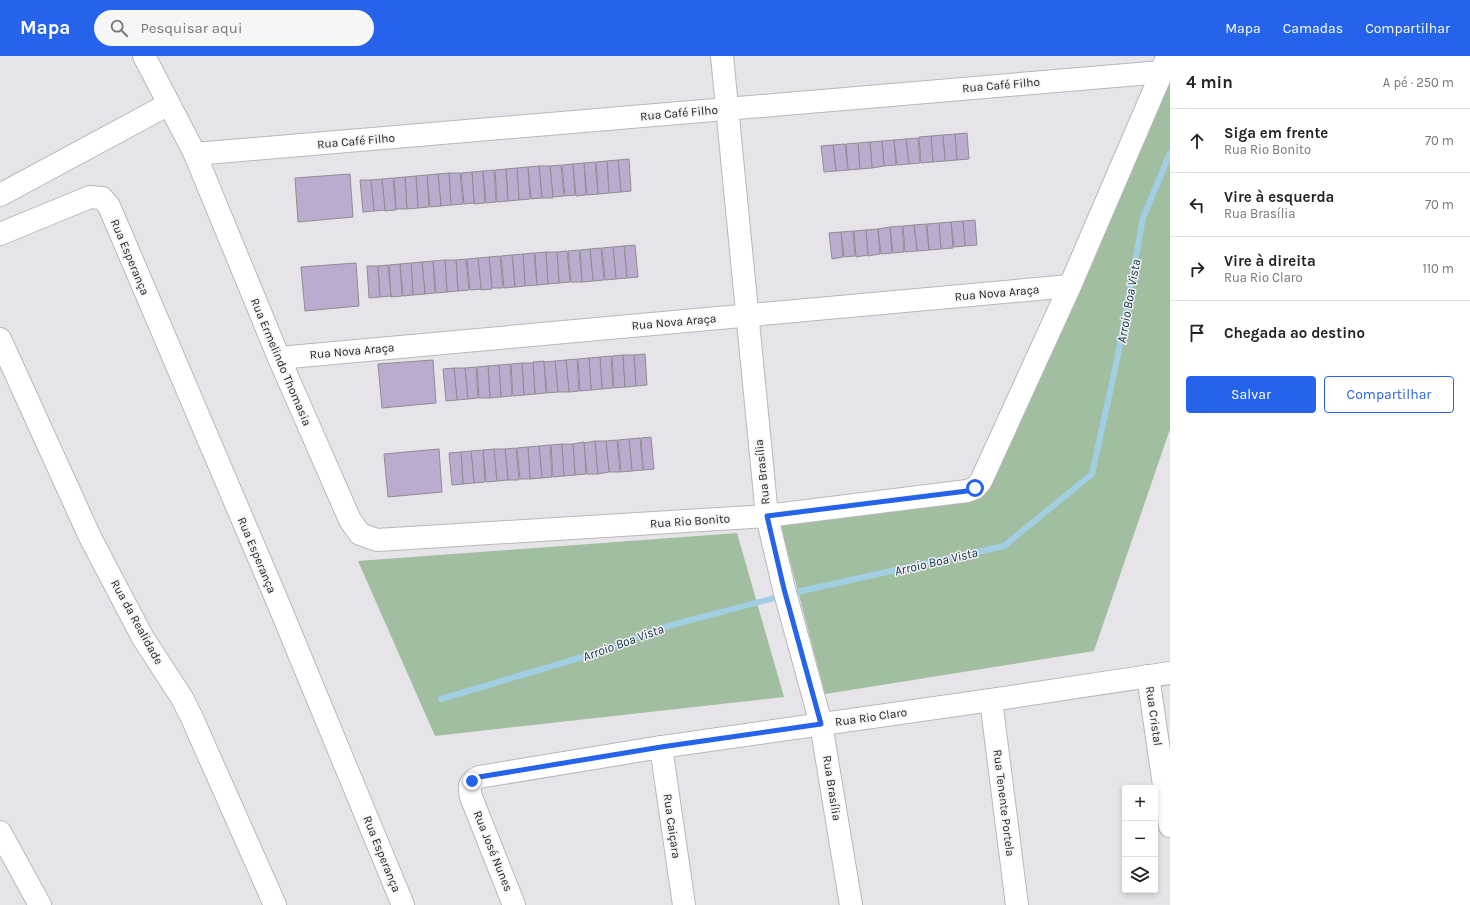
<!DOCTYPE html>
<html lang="pt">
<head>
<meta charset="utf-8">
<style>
	:root { --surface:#fff; --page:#f6f6f6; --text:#222; --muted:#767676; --line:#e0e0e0; --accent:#2563eb }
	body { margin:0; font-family:Karla,sans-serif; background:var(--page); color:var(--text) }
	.controls { position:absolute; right:12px; bottom:12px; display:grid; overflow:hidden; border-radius:4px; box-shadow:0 2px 6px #0003 }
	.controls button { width:36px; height:36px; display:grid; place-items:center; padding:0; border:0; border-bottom:1px solid var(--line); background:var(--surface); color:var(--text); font:20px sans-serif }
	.stop { position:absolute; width:12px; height:12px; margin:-9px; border:3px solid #2563eb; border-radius:50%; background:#fff }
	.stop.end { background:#2563eb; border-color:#fff; box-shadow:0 1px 4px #0008 }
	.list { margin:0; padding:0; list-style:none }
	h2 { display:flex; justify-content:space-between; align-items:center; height:52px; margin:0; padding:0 16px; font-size:17px }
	h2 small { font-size:13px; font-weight:400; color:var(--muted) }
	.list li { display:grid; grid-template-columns:26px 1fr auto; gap:12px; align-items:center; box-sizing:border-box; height:64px; padding:0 16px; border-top:1px solid var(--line) }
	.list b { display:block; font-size:15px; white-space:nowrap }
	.list p { margin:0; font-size:13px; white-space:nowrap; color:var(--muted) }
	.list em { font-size:13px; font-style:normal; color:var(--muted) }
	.actions { display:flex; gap:8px; padding:12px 16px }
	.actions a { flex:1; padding:9px 0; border:1px solid var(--accent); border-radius:4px; text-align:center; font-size:14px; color:var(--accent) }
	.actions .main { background:var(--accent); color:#fff }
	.icon { flex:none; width:22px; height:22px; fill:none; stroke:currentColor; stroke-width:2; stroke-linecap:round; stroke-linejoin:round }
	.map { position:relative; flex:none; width:1170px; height:849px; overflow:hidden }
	header { display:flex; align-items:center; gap:24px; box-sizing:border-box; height:56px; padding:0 20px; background:var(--accent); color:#fff }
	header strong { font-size:19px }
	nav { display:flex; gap:22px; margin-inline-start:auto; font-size:14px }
	.search { width:280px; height:36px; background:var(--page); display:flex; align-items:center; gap:10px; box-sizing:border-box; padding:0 14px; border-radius:22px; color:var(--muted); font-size:15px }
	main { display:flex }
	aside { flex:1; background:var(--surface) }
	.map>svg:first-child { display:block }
	.green { fill:#a1bea1 }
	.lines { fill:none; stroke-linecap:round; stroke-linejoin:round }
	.stream { stroke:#a1cee2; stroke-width:6 }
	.building { fill:#bbabcf; stroke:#8e8d91 }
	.street-casing { stroke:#b9b7bb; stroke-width:24 }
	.street { stroke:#fff; stroke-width:22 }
	.route { stroke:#2563eb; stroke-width:5 }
	.labels { text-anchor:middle; stroke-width:3; stroke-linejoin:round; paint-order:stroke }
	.street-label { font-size:12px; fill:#262527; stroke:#f5f2f6 }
	.water-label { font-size:13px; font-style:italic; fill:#093140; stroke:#f5f2f6 }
</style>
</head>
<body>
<header>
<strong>Mapa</strong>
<div class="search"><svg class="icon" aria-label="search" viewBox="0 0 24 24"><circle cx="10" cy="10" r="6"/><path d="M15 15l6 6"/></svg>Pesquisar aqui</div>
<nav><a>Mapa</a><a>Camadas</a><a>Compartilhar</a></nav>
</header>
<main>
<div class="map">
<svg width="1170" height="849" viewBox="0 0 1170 849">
	<rect width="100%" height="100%" fill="#e7e4e9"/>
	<g class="green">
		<path d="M1170 23V373L1094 595 825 638 779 463 978 441Z"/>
		<path d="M737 477 784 641 435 680 358 505Z"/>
	</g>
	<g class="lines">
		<path class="stream" d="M441 643 586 600 668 570 801 535 1004 490 1092 418 1117 304 1143 162 1170 97"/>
	</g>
	<g class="building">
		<path d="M967 77 969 103 957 104 955 78Z"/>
		<path d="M955 78 957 104 945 105 943 79Z"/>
		<path d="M943 79 945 105 933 106 931 80Z"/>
		<path d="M931 80 933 106 921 107 919 81Z"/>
		<path d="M918 82 920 107 909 108 906 83Z"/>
		<path d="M906 83 909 108 897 109 894 84Z"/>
		<path d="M894 84 896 109 884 110 882 85Z"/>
		<path d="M882 85 884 110 872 112 870 86Z"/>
		<path d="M870 86 872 112 860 113 858 87Z"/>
		<path d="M858 87 860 113 848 114 846 88Z"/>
		<path d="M845 88 848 114 836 115 833 89Z"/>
		<path d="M833 89 836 115 824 116 821 90Z"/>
		<path d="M629 103 631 135 621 136 618 104Z"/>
		<path d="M618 104 621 136 609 137 607 105Z"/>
		<path d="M607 105 609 137 598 138 596 106Z"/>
		<path d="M595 106 598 138 587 139 584 107Z"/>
		<path d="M584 107 586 139 576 140 573 108Z"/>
		<path d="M573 108 575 139 565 140 562 109Z"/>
		<path d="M561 109 564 140 553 141 550 110Z"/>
		<path d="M539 110H550L553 142H542Z"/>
		<path d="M539 110 542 142 531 143 528 111Z"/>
		<path d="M528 111 530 143 519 144 517 112Z"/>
		<path d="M517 112 519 144 508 145 506 113Z"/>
		<path d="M506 113 508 145 497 146 495 114Z"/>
		<path d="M494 114 496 146 486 147 483 115Z"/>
		<path d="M483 115 485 147 474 148 472 116Z"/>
		<path d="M472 116 474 147 464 148 461 117Z"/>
		<path d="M449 117H460L463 148 451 149Z"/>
		<path d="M449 117 451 149 441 150 438 118Z"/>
		<path d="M350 118 353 161 298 166 295 122Z"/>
		<path d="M438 118 441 150 430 151 427 119Z"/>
		<path d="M427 119 429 151 418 152 416 120Z"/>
		<path d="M416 120 418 152 407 153 405 121Z"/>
		<path d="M405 121 407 153H396L394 122Z"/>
		<path d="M393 122 396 154 385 155 382 123Z"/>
		<path d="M382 123 385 154 374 155 371 124Z"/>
		<path d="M360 124H371L374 155 363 156Z"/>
		<path d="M975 164 977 189 965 190 963 165Z"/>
		<path d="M963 165 965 190 954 191 951 166Z"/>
		<path d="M951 166 953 192 941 193 939 167Z"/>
		<path d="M939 167 941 193 929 194 927 168Z"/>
		<path d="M926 168 929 194 917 195 914 169Z"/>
		<path d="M914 169 917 195 905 196 903 170Z"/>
		<path d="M902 170 904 196 893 197 890 171Z"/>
		<path d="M890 171 892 197 881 198 878 173Z"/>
		<path d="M878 173 880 198 868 200 866 174Z"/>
		<path d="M866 174 868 199 856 201 854 175Z"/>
		<path d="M853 175 855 200 844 201 841 176Z"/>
		<path d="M841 176 843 201 832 203 829 177Z"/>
		<path d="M635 189 638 221 627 222 624 190Z"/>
		<path d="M624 190 627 222 616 223 613 191Z"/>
		<path d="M613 191 616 223 605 224 602 192Z"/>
		<path d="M601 192 604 224 593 225 590 193Z"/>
		<path d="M590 193 593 225 582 226 580 194Z"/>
		<path d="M579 194 582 226H571L568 195Z"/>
		<path d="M567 195 570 226 559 227 557 196Z"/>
		<path d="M546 196H557L559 227 548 228Z"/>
		<path d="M546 196 548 228 537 229 535 197Z"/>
		<path d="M534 197 537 229 525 230 523 198Z"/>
		<path d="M523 198 525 230 515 231 512 199Z"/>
		<path d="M512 199 515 231 504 232 501 200Z"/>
		<path d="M500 200 503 232H492L489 201Z"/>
		<path d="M489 201 492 233 481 234 478 202Z"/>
		<path d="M478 202 481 233 470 234 467 203Z"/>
		<path d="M466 203 469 234 458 235 456 204Z"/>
		<path d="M445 204H456L458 235 447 236Z"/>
		<path d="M445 204 447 236 436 237 433 205Z"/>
		<path d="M433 205 435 237 425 238 422 206Z"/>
		<path d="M422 206 425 238 413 239 411 207Z"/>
		<path d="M356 207 359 250 305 255 301 211Z"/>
		<path d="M411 207 413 239 403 240 400 208Z"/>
		<path d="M400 208 402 240 391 241 389 209Z"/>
		<path d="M388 209 391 240 380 241 378 210Z"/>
		<path d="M367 210H378L380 241 369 242Z"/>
		<path d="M645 298 647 329 636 330 634 299Z"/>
		<path d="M623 299 625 331 614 332 612 300Z"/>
		<path d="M623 299H634L636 330 625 331Z"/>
		<path d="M611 300 613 332 602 333 600 301Z"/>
		<path d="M600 301 602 333 591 334 589 302Z"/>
		<path d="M589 302 591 334 580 335 578 303Z"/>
		<path d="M577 303 579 335 569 336 566 304Z"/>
		<path d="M433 304 436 347 382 352 378 308Z"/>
		<path d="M566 304 569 336H558L555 305Z"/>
		<path d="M544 305 546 337 535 338 533 306Z"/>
		<path d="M555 305 558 336 547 337 544 306Z"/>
		<path d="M522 307H533L535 338 524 339Z"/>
		<path d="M522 307 524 339 513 340 511 308Z"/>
		<path d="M510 308 512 340 501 341 499 309Z"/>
		<path d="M499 309 501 341 490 342 488 310Z"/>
		<path d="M488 310 490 342H479L477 311Z"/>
		<path d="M476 311 478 342 468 343 465 312Z"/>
		<path d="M454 312H465L468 343 457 344Z"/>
		<path d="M454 312 457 344 446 345 443 313Z"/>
		<path d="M651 381 654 413 643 414 641 382Z"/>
		<path d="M640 382 643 414 632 415 629 383Z"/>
		<path d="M629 383 632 415 621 416 618 384Z"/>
		<path d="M617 384 620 416H609L606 385Z"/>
		<path d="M595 385 598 418H587L584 387Z"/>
		<path d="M595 385H606L609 416 598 418Z"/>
		<path d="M584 386 586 418 575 419 573 388Z"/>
		<path d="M562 388 564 420 553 421 551 389Z"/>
		<path d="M562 388H573L575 419 564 420Z"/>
		<path d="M550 389 552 421 542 422 539 390Z"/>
		<path d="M539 390 542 422 530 423 528 391Z"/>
		<path d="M528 391 530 423H520L517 392Z"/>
		<path d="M516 392 519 424H508L505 393Z"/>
		<path d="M439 393 442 436 388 441 384 398Z"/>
		<path d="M494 393 497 425 486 426 483 394Z"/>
		<path d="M494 393H505L508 424 497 425Z"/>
		<path d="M483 394 485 426 474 427 471 395Z"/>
		<path d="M471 395 474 427 463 428 461 396Z"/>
		<path d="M461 396 463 428 452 429 449 397Z"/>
	</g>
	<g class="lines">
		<defs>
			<g id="street">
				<path d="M144 0 195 98 279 302 350 464 360 478 377 484 767 460 967 435 975 432 981 425 1070 230 1162 16 1167 0"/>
				<path d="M722 0 767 460 784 533 821 668 851 849"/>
				<path d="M195 98 1162 16"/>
				<path d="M0 139 169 48"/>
				<path d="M0 178 90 141 102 142 109 150 276 542 403 849"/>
				<path d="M0 283 90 481 143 582 182 642 192 662 275 849"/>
				<path d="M279 302 1070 230"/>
				<path d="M1148 620 1170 770"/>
				<path d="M991 644 1017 849"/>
				<path d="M661 691 684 849"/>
				<path d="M0 776 40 849"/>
				<path d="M514 849 471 741C469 730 468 727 479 721L661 691 991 644 1170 617"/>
			</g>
		</defs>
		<use href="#street" class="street-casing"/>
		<use href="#street" class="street"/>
	</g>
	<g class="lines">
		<path class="route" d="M472 725 479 721 661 691 821 668 784 533 767 460 967 435 975 432"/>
	</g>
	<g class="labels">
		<g class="street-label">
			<text transform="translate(1001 29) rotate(-5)" y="4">Rua Café Filho</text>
			<text transform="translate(679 57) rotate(-5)" y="4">Rua Café Filho</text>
			<text transform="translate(356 85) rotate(-5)" y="4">Rua Café Filho</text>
			<text transform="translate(130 201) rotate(67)" y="4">Rua Esperança</text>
			<text transform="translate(997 237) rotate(-5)" y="4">Rua Nova Araça</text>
			<text transform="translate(674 266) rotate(-5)" y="4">Rua Nova Araça</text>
			<text transform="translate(352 295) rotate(-5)" y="4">Rua Nova Araça</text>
			<text transform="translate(281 306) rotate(67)" y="4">Rua Ermelindo Thomasia</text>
			<text transform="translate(762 416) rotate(-96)" y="4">Rua Brasília</text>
			<text transform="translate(690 465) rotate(-4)" y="4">Rua Rio Bonito</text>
			<text transform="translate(257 499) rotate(67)" y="4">Rua Esperança</text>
			<text transform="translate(137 566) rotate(61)" y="4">Rua da Realidade</text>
			<text transform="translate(1154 660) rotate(82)" y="4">Rua Cristal</text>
			<text transform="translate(871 661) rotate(-8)" y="4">Rua Rio Claro</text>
			<text transform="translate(832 732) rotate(81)" y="4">Rua Brasília</text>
			<text transform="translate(1004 747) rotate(83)" y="4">Rua Tenente Portela</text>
			<text transform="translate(672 770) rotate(82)" y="4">Rua Caiçara</text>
			<text transform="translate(493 795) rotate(68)" y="4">Rua José Nunes</text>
			<text transform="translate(382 798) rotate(68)" y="4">Rua Esperança</text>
		</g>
		<g class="water-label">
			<text transform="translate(1128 245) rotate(-80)" y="5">Arroio Boa Vista</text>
			<text transform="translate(936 505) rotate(-13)" y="5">Arroio Boa Vista</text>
			<text transform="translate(623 586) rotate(-20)" y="5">Arroio Boa Vista</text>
		</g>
	</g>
</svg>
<div class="controls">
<button>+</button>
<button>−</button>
<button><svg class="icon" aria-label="layers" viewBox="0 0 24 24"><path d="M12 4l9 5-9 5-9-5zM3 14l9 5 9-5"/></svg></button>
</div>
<div class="stop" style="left:975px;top:432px"></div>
<div class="stop end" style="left:472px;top:725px"></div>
</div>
<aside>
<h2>4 min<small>A pé · 250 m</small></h2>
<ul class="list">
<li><svg class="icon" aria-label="ahead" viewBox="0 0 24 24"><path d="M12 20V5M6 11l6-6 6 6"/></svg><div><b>Siga em frente</b><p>Rua Rio Bonito</p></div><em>70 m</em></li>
<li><svg class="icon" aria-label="left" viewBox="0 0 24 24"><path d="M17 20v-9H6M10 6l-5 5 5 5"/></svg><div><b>Vire à esquerda</b><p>Rua Brasília</p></div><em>70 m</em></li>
<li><svg class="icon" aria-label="right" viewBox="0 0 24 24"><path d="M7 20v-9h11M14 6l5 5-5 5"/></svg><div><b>Vire à direita</b><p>Rua Rio Claro</p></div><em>110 m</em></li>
<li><svg class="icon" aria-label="arrive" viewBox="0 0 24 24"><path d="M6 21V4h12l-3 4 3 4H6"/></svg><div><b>Chegada ao destino</b></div></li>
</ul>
<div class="actions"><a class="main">Salvar</a><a>Compartilhar</a></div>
</aside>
</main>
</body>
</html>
